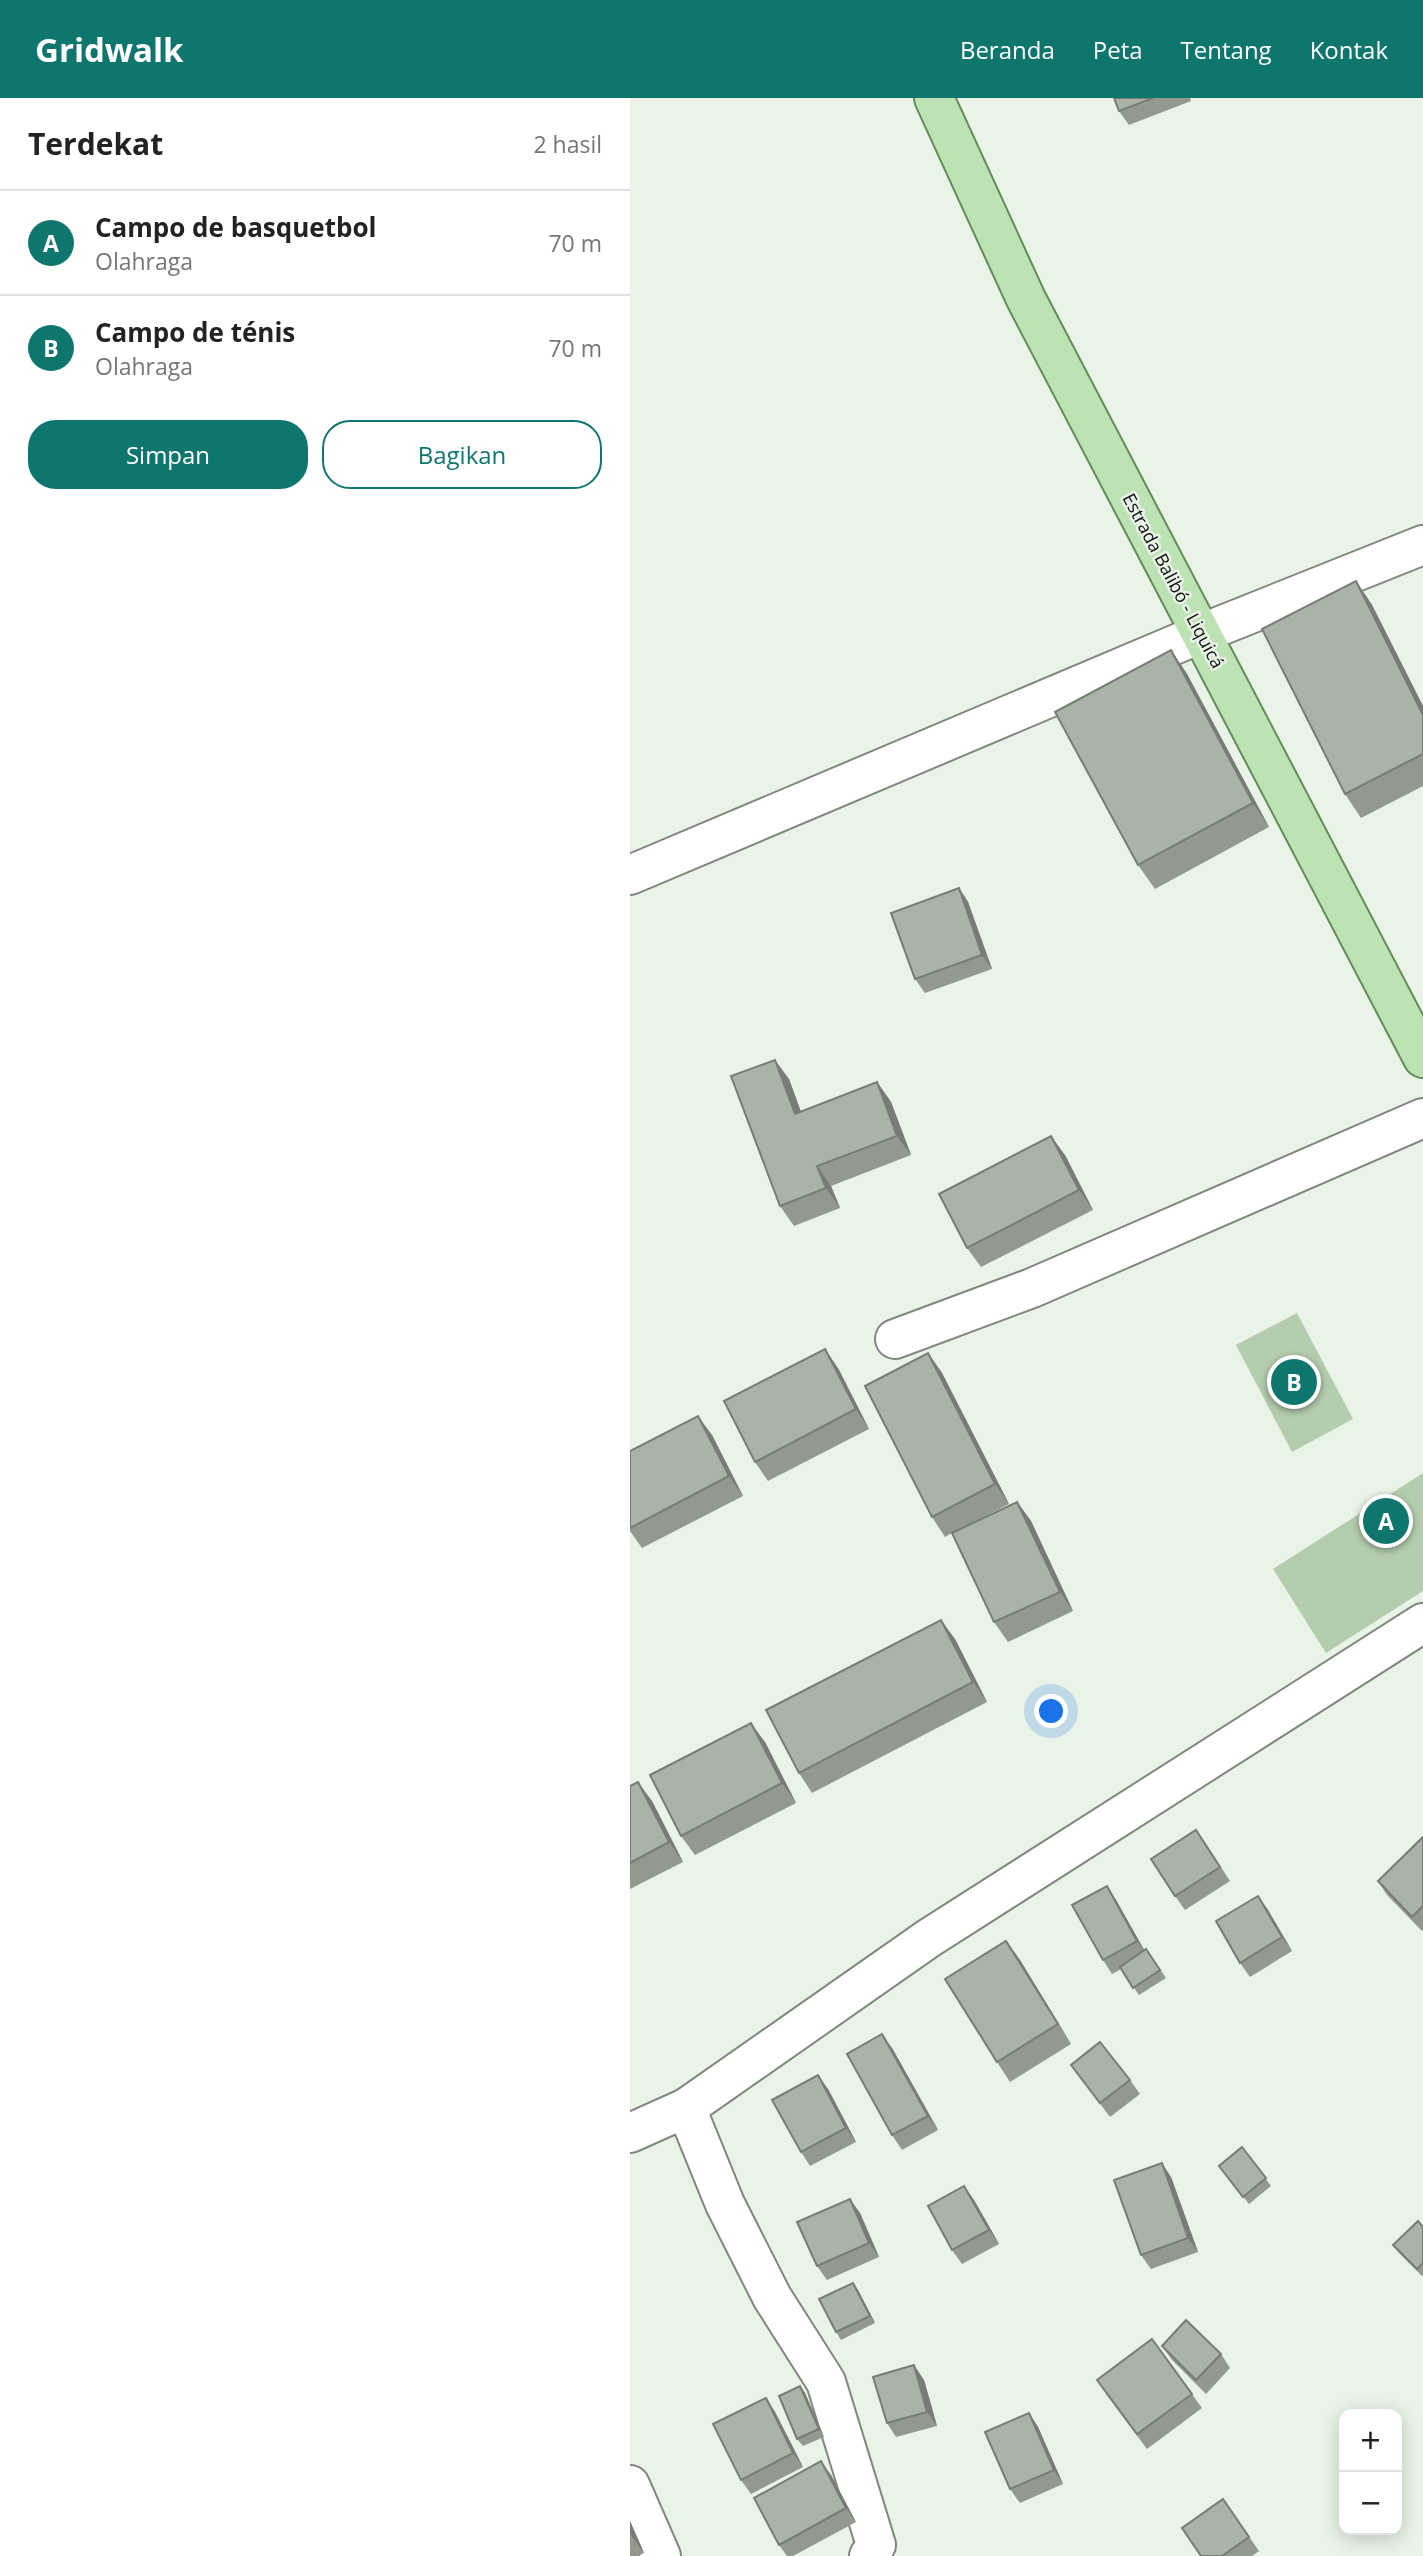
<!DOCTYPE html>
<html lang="id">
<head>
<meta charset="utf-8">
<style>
	:root { --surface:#fff; --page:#f2f2f2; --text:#222; --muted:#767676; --line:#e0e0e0; --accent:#0f766e }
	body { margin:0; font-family:"Open Sans",sans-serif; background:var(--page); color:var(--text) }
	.controls { position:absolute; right:21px; bottom:21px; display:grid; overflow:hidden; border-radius:14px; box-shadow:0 4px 18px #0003 }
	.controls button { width:63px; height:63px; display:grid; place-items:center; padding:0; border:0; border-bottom:2px solid var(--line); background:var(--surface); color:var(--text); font:35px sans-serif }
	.you { position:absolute; left:422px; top:1614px; width:24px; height:24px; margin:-18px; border:5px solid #fff; border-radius:50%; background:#1a73e8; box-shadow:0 0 0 10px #1a73e833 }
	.badge { display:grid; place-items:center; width:46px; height:46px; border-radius:50%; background:var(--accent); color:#fff; font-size:23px; font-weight:700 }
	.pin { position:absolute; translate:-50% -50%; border:4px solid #fff; box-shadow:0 2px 7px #0006 }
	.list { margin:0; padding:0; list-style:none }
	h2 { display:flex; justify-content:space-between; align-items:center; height:91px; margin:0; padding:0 28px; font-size:30px }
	h2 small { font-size:23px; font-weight:400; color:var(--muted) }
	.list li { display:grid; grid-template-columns:46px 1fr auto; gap:21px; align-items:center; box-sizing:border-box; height:105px; padding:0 28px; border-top:2px solid var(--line) }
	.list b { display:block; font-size:26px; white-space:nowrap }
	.list p { margin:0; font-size:23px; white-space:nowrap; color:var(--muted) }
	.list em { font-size:23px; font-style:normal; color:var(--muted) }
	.actions { display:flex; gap:14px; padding:21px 28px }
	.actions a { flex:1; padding:16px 0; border:2px solid var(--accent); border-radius:28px; text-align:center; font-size:24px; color:var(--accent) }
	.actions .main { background:var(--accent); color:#fff }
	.map { position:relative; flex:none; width:793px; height:2458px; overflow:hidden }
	header { display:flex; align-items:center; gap:42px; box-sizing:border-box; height:98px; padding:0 35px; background:var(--accent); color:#fff }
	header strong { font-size:33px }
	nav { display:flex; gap:38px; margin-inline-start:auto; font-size:24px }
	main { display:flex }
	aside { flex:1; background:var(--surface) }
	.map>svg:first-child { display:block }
	.green { fill:#b5cdaf }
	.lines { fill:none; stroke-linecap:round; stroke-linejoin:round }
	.minor-casing { stroke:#80887e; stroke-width:42 }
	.primary-casing { stroke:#638c59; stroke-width:42 }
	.minor { stroke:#fff; stroke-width:38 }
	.primary { stroke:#bde2b4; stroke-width:38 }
	.wall { fill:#929a90 }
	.shaded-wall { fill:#777d76 }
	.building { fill:#aab3a8; stroke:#777d76; stroke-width:2 }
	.labels { text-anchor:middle; stroke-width:5; stroke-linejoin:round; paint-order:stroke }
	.street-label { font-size:18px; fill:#0e110d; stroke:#eaf3e8 }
</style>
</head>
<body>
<header>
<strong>Gridwalk</strong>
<nav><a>Beranda</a><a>Peta</a><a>Tentang</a><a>Kontak</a></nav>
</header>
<main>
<aside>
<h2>Terdekat<small>2 hasil</small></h2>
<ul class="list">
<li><span class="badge">A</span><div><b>Campo de basquetbol</b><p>Olahraga</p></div><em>70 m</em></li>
<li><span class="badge">B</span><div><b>Campo de ténis</b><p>Olahraga</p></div><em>70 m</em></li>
</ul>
<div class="actions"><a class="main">Simpan</a><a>Bagikan</a></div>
</aside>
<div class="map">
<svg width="793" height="2458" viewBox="0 0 793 2458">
	<rect width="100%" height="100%" fill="#eaf3e8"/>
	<g class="green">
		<path d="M667 1215 723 1321 662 1354 606 1247Z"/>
		<path d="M793 1375V1493L696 1555 643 1471Z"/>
	</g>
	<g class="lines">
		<defs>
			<g id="minor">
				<path d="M0 777 570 536 793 447"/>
				<path d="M265 1241 402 1190 793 1020"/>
				<path d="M56 2010 299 1840 793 1525"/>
				<path d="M0 2035 56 2010 95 2106 142 2199 196 2284 246 2447 239 2458"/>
				<path d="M0 2387 31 2458"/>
			</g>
			<path id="primary" d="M304 0 396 201 793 960"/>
		</defs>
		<use href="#minor" class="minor-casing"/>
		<use href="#primary" class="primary-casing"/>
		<use href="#minor" class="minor"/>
		<use href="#primary" class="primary"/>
	</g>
	<g class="wall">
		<path d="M484 0H560L561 3 499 27 489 13Z"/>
		<path d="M726 483 742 507 793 608V688L731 720 715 696Z"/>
		<path d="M541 552 557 576 639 729 525 791 508 767Z"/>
		<path d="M329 790 338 804 362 871 295 895 285 881Z"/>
		<path d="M159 981 171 1014 247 984 261 1004 281 1057 201 1088 210 1110 164 1128 150 1108Z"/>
		<path d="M435 1057 463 1112 351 1169 337 1150Z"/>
		<path d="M298 1255 312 1275 379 1406 336 1428 387 1404 401 1423 443 1513 378 1544 364 1524 322 1435 315 1439 302 1419Z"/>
		<path d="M208 1270 239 1331 138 1383 125 1364Z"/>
		<path d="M82 1337 113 1398 12 1450 0 1433V1353Z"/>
		<path d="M325 1541 357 1604 182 1695 169 1675Z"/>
		<path d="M135 1644 166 1705 65 1757 51 1738Z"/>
		<path d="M0 1688 22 1703 53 1764 0 1791Z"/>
		<path d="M793 1739V1832L792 1833 757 1797 748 1783Z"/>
		<path d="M576 1746 600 1783 555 1812 545 1798Z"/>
		<path d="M477 1788 486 1802 514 1852 516 1851 536 1880 509 1897 491 1871 482 1876 473 1862Z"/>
		<path d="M628 1798 638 1812 662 1853 620 1879 610 1865Z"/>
		<path d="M376 1843 390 1862 441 1946 380 1984 367 1964Z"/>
		<path d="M262 1950 308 2032 272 2052 262 2037Z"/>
		<path d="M441 1967 500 1982 510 1996 480 2019Z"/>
		<path d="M198 1991 226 2044 180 2068 171 2054Z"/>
		<path d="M612 2049 641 2088 619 2106 589 2068Z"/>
		<path d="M541 2079 568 2154 521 2171 511 2157Z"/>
		<path d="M334 2088 344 2102 369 2146 332 2166 322 2152Z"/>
		<path d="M230 2115 249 2159 197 2182 187 2168Z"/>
		<path d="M793 2129V2177L792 2178 769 2155 763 2147Z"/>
		<path d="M228 2192 245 2225 211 2242 206 2234Z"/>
		<path d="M522 2241 572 2310 517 2351 476 2296Z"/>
		<path d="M532 2248 591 2256 600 2270 576 2296 542 2262Z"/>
		<path d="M294 2282 307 2328 266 2339 257 2325Z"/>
		<path d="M170 2288 175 2295 194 2339 173 2348 167 2341Z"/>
		<path d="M136 2300 145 2314 173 2369 121 2396 111 2382Z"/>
		<path d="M399 2315 408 2329 433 2386 390 2405 380 2391Z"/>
		<path d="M201 2377 226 2424 163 2458H157L149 2447Z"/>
		<path d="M593 2401 629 2453 622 2458H571Z"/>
		<path d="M0 2423 14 2455 8 2458H0Z"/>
	</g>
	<g class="shaded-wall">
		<path d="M726 483 742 507 793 608V617Z"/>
		<path d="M541 552 557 576 639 729 623 705Z"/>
		<path d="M329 790 338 804 362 871 352 857Z"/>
		<path d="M145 962 159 981 179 1036 165 1016Z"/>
		<path d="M247 984 261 1004 281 1057 267 1038Z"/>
		<path d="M421 1038 435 1057 463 1112 449 1092Z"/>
		<path d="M187 1068 201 1088 210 1110 196 1090Z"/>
		<path d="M195 1251 208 1270 239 1331 226 1311Z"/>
		<path d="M298 1255 312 1275 379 1406 365 1386Z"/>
		<path d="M68 1318 82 1337 113 1398 99 1378Z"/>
		<path d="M387 1404 401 1423 443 1513 430 1494Z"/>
		<path d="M311 1522 325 1541 357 1604 343 1584Z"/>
		<path d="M121 1625 135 1644 166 1705 152 1685Z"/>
		<path d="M8 1684 22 1703 53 1764 39 1744Z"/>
		<path d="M477 1788 486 1802 517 1857 507 1843Z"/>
		<path d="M628 1798 638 1812 662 1853 652 1839Z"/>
		<path d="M376 1843 390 1862 441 1946 428 1926Z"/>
		<path d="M252 1936 262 1950 308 2032 298 2018Z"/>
		<path d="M188 1977 198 1991 226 2044 216 2030Z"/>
		<path d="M532 2065 541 2079 568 2154 558 2140Z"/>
		<path d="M334 2088 344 2102 369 2146 359 2132Z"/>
		<path d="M220 2101 230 2115 249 2159 239 2145Z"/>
		<path d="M223 2185 228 2192 245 2225 240 2218Z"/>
		<path d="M284 2267 294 2282 307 2328 297 2314Z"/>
		<path d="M170 2288 175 2295 194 2339 189 2331Z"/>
		<path d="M136 2300 145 2314 173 2369 163 2355Z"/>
		<path d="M399 2315 408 2329 433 2386 424 2372Z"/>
		<path d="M191 2363 201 2377 226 2424 216 2410Z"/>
		<path d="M0 2423 14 2455 0 2436Z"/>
	</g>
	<g class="building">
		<path d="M484 0H523L489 13Z"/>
		<path d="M726 483 793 617V656L715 696 632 531Z"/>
		<path d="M541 552 623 705 508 767 425 614Z"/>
		<path d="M329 790 352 857 285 881 261 815Z"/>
		<path d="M145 962 165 1016 247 984 267 1038 187 1068 196 1090 150 1108 101 978Z"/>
		<path d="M421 1038 449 1092 337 1150 309 1096Z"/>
		<path d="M195 1251 226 1311 125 1364 94 1303Z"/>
		<path d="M298 1255 365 1386 302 1419 235 1288Z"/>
		<path d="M68 1318 99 1378 0 1430V1353Z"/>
		<path d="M387 1404 430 1494 364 1524 322 1435Z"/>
		<path d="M311 1522 343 1584 169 1675 136 1612Z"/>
		<path d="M121 1625 152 1685 51 1738 20 1677Z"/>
		<path d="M8 1684 39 1744 0 1765V1688Z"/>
		<path d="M566 1732 590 1769 545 1798 521 1761Z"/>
		<path d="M793 1739V1808L782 1819 748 1783Z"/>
		<path d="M477 1788 507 1843 473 1862 442 1807Z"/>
		<path d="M628 1798 652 1839 610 1865 586 1823Z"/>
		<path d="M376 1843 428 1926 367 1964 315 1881Z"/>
		<path d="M516 1851 530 1872 503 1890 490 1869Z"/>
		<path d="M252 1936 298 2018 262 2037 217 1956Z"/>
		<path d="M470 1944 500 1982 470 2005 441 1967Z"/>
		<path d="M188 1977 216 2030 171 2054 142 2002Z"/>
		<path d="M612 2049 636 2080 613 2099 589 2068Z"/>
		<path d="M532 2065 558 2140 511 2157 484 2082Z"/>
		<path d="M334 2088 359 2132 322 2152 298 2108Z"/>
		<path d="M220 2101 239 2145 187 2168 167 2124Z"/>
		<path d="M788 2123 793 2129V2165L787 2171 763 2147Z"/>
		<path d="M223 2185 240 2218 206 2234 189 2201Z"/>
		<path d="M556 2222 591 2256 566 2282 532 2248Z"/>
		<path d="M522 2241 562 2296 507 2336 467 2282Z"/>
		<path d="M284 2267 297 2314 257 2325 243 2279Z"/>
		<path d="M170 2288 189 2331 167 2341 149 2298Z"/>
		<path d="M136 2300 163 2355 111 2382 83 2326Z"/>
		<path d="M399 2315 424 2372 380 2391 355 2334Z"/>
		<path d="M191 2363 216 2410 149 2447 124 2400Z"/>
		<path d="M593 2401 619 2439 592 2458H571L552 2430Z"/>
	</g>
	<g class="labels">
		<g class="street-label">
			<text transform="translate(543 483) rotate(62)" y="6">Estrada Balibó - Liquicá</text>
		</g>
	</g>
</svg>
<div class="controls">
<button>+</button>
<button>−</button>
</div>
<div class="you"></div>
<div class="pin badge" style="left:756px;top:1423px">A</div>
<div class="pin badge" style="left:664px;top:1284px">B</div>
</div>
</main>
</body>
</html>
